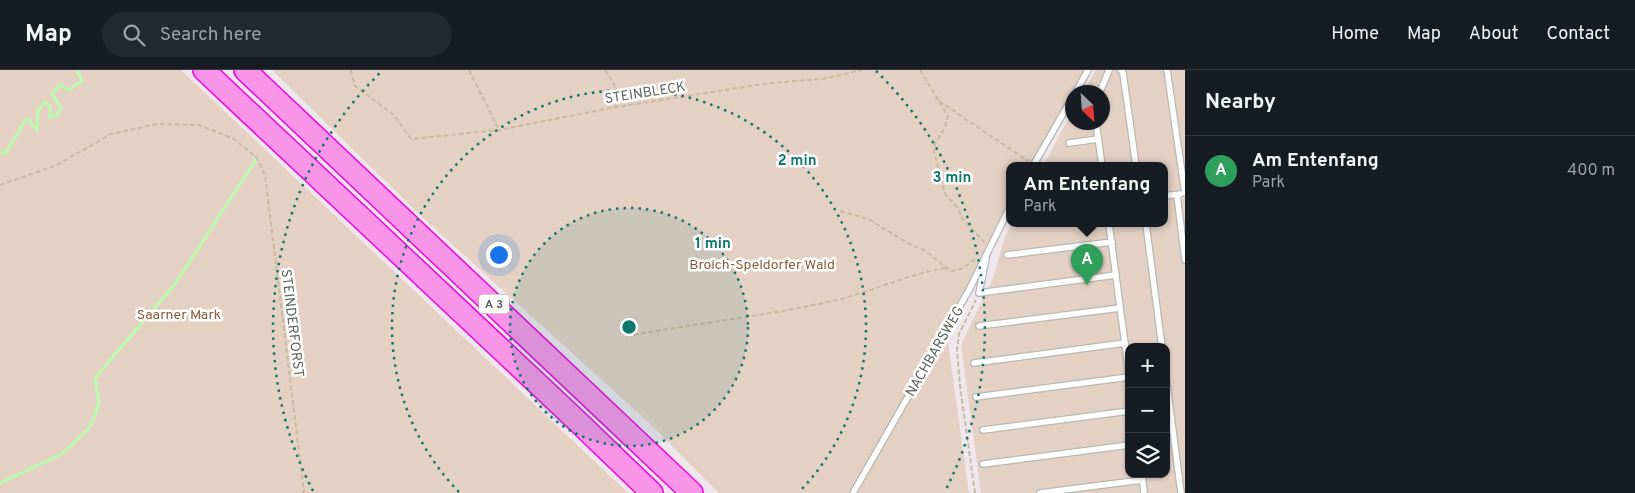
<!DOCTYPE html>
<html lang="en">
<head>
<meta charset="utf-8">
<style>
	:root { --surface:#171b24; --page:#242831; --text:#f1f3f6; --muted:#9ea1a6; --line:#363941; --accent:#db2777 }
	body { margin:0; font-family:Overpass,sans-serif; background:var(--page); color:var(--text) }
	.controls { position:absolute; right:15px; bottom:15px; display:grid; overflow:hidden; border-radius:10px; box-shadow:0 1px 4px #0004 }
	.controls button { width:45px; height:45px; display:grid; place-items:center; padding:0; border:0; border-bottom:1px solid var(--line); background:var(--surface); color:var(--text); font:25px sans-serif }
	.compass { position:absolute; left:1065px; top:15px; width:45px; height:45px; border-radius:50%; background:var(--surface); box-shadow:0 1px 4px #0004; rotate:155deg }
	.you { position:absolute; left:498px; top:184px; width:18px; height:18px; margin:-12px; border:4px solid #fff; border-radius:50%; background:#1a73e8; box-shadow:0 0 0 8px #1a73e833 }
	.badge { display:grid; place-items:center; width:32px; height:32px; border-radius:50%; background:var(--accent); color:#fff; font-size:16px; font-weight:700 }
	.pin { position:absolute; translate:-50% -41px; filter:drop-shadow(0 1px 2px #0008) }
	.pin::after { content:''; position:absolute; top:26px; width:18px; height:15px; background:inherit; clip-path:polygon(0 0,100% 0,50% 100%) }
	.popup { position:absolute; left:1006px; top:92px; width:162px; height:65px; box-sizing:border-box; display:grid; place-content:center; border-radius:10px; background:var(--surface); filter:drop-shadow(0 1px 4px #0005); font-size:16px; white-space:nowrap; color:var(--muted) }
	.popup b { font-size:19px; color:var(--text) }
	.popup::after { content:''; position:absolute; left:50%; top:100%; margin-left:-10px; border:10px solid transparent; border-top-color:var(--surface) }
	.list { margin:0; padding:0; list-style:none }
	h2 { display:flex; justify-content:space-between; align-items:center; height:65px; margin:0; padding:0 20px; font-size:21px }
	h2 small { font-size:16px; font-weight:400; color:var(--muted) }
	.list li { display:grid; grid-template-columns:32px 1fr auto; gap:15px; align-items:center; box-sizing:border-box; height:70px; padding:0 20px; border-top:1px solid var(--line) }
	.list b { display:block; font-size:19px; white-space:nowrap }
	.list p { margin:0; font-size:16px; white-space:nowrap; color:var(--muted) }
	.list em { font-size:16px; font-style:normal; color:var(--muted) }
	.icon { flex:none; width:28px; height:28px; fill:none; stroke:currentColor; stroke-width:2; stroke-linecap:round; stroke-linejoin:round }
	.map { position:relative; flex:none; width:1185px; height:423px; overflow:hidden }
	header { display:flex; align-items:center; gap:30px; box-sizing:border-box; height:70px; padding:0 25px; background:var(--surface); border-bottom:1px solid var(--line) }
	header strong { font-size:24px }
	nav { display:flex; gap:28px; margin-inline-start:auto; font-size:18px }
	.search { width:350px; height:45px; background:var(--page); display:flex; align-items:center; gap:12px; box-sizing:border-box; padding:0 18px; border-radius:28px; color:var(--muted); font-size:19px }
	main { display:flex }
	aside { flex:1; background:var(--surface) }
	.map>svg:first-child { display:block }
	.green { fill:#e5d1c4; fill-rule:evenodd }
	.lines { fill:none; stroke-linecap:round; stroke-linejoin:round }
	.stream { stroke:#b7fbaa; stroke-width:3 }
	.lane-casing { stroke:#b3bab4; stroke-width:8 }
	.highway-casing { stroke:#eb0ad7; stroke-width:24 }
	.path { stroke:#c8bb9e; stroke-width:2; stroke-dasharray:5 2.5; stroke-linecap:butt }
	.lane { stroke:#fff; stroke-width:5.5 }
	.highway { stroke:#f994e9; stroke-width:21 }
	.ring { fill:none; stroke:#0f766e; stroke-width:2.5; stroke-dasharray:2.5 5 }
	.labels { text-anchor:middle; stroke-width:5; stroke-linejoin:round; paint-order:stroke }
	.shield { fill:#fff; stroke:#8e948e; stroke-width:1 }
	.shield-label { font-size:12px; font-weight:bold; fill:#5e665e }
	.street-label { font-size:14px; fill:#5e665e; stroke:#fff }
	.park-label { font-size:14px; fill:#885d3a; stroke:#fff }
	.centre { fill:#0f766e; stroke:#fff; stroke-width:2.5 }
	.ring-label { font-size:15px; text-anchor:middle; font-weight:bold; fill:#0f766e; stroke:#fff; stroke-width:5; stroke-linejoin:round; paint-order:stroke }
</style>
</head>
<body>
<header>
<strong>Map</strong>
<div class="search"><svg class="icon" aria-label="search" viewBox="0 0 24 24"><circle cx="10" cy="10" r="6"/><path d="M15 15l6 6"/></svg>Search here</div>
<nav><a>Home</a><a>Map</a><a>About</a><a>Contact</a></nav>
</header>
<main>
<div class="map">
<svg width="1185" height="423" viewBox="0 0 1185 423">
	<rect width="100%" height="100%" fill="#efe6ee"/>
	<g class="green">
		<path d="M0 0H181L628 423H0Z"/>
		<path d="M272 0H1084L1030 96H1010L1009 133 946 258 969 423H719L647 351 421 146Z"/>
		<path d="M1096 0H1185V423H981L961 275 993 208 1005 166 1012 154H1164V96H1043L1072 42V52H1102V22H1083ZM1129 277H1166V404H1129Z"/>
	</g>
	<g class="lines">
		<g class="stream">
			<path d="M0 83H6L26 49 30 51 37 60 38 40 45 32 50 36V47L57 45 61 38 52 24 60 15 69 20 82 11 77 0"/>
			<path d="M0 413 62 384 90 357 99 333 95 308 175 214 257 88"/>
		</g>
		<defs>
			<g id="lane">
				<path d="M1121 0 1123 3 1136 96"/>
				<path d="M1167 0 1185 123"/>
				<path d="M1076 22 1088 0"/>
				<path d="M1100 22 1109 0"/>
				<path d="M1096 52 1102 96"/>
				<path d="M1069 73 1098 69"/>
				<path d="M1033 96 1072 28"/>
				<path d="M1177 125 1185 190"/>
				<path d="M1164 126 1180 124"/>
				<path d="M1109 154 1129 304"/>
				<path d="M1146 154 1162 277"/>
				<path d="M1007 185 1112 172"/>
				<path d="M986 189 979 223 1116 205"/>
				<path d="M979 256 1120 238"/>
				<path d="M974 293 1125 273"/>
				<path d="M1166 307 1181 423"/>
				<path d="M976 327 1129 307"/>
				<path d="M983 360 1129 341"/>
				<path d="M983 394 1129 375"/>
				<path d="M1142 404 1144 423"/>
				<path d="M853 423 969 220 1010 137"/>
				<path d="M1040 423 1142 410"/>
			</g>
			<g id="highway">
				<path d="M204 0 574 348 652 423"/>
				<path d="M245 0 692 423"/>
			</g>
		</defs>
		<use href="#lane" class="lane-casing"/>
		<use href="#highway" class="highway-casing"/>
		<g class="path">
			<path d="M351 0 355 16 394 45 411 69 499 60 616 37 770 13 822 9 862 0"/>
			<path d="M469 0 499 60"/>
			<path d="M605 0 614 14 616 37"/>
			<path d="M920 0 948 46 945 57 935 74 934 82 945 124 958 138 962 148 984 172"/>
			<path d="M939 31 1028 91"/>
			<path d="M0 115 57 95 111 64 157 54 200 55 234 69 257 88 265 105 304 423"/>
			<path d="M840 141 868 149 911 175 924 180 951 201 961 199 976 189"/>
			<path d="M626 266C695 254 764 246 833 231 871 222 908 204 946 198"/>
			<path d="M975 423 960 316 957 281 959 264 976 230"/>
		</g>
		<use href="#lane" class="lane"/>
		<use href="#highway" class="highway"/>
	</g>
	<circle cx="629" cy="257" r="119" fill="#0f766e" fill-opacity=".12"/>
	<g class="ring">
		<circle cx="629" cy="257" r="119"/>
		<path d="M459 422A237 237 0 1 1 799 422"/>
		<path d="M313 421A356 356 0 0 1 382 1M876 1A356 356 0 0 1 945 421"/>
	</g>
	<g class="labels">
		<rect class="shield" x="479" y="224.5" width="30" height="19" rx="4"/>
		<g class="shield-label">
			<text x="494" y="238">A 3</text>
		</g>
		<g class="street-label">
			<text transform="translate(645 22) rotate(-9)" y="5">STEINBLECK</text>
			<text transform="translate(293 253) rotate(83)" y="5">STEINDERFORST</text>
			<text transform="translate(934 281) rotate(-60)" y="5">NACHBARSWEG</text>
		</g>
		<g class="park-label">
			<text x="762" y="199">Broich-Speldorfer Wald</text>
			<text x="179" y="249">Saarner Mark</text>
		</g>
	</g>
	<circle cx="629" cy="257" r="8" class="centre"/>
	<g class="ring-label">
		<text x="797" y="95">2 min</text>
		<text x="952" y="112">3 min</text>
		<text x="713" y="178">1 min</text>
	</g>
</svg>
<div class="controls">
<button>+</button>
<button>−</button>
<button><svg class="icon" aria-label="layers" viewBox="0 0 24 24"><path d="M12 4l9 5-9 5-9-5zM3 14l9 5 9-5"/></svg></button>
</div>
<svg class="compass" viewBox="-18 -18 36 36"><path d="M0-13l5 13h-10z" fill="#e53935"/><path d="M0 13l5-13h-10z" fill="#9ea1a6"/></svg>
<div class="you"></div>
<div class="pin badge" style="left:1087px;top:215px;background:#2e9e5b">A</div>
<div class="popup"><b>Am Entenfang</b>Park</div>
</div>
<aside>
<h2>Nearby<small></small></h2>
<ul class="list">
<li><span class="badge" style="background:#2e9e5b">A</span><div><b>Am Entenfang</b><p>Park</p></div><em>400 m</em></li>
</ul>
</aside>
</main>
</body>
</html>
